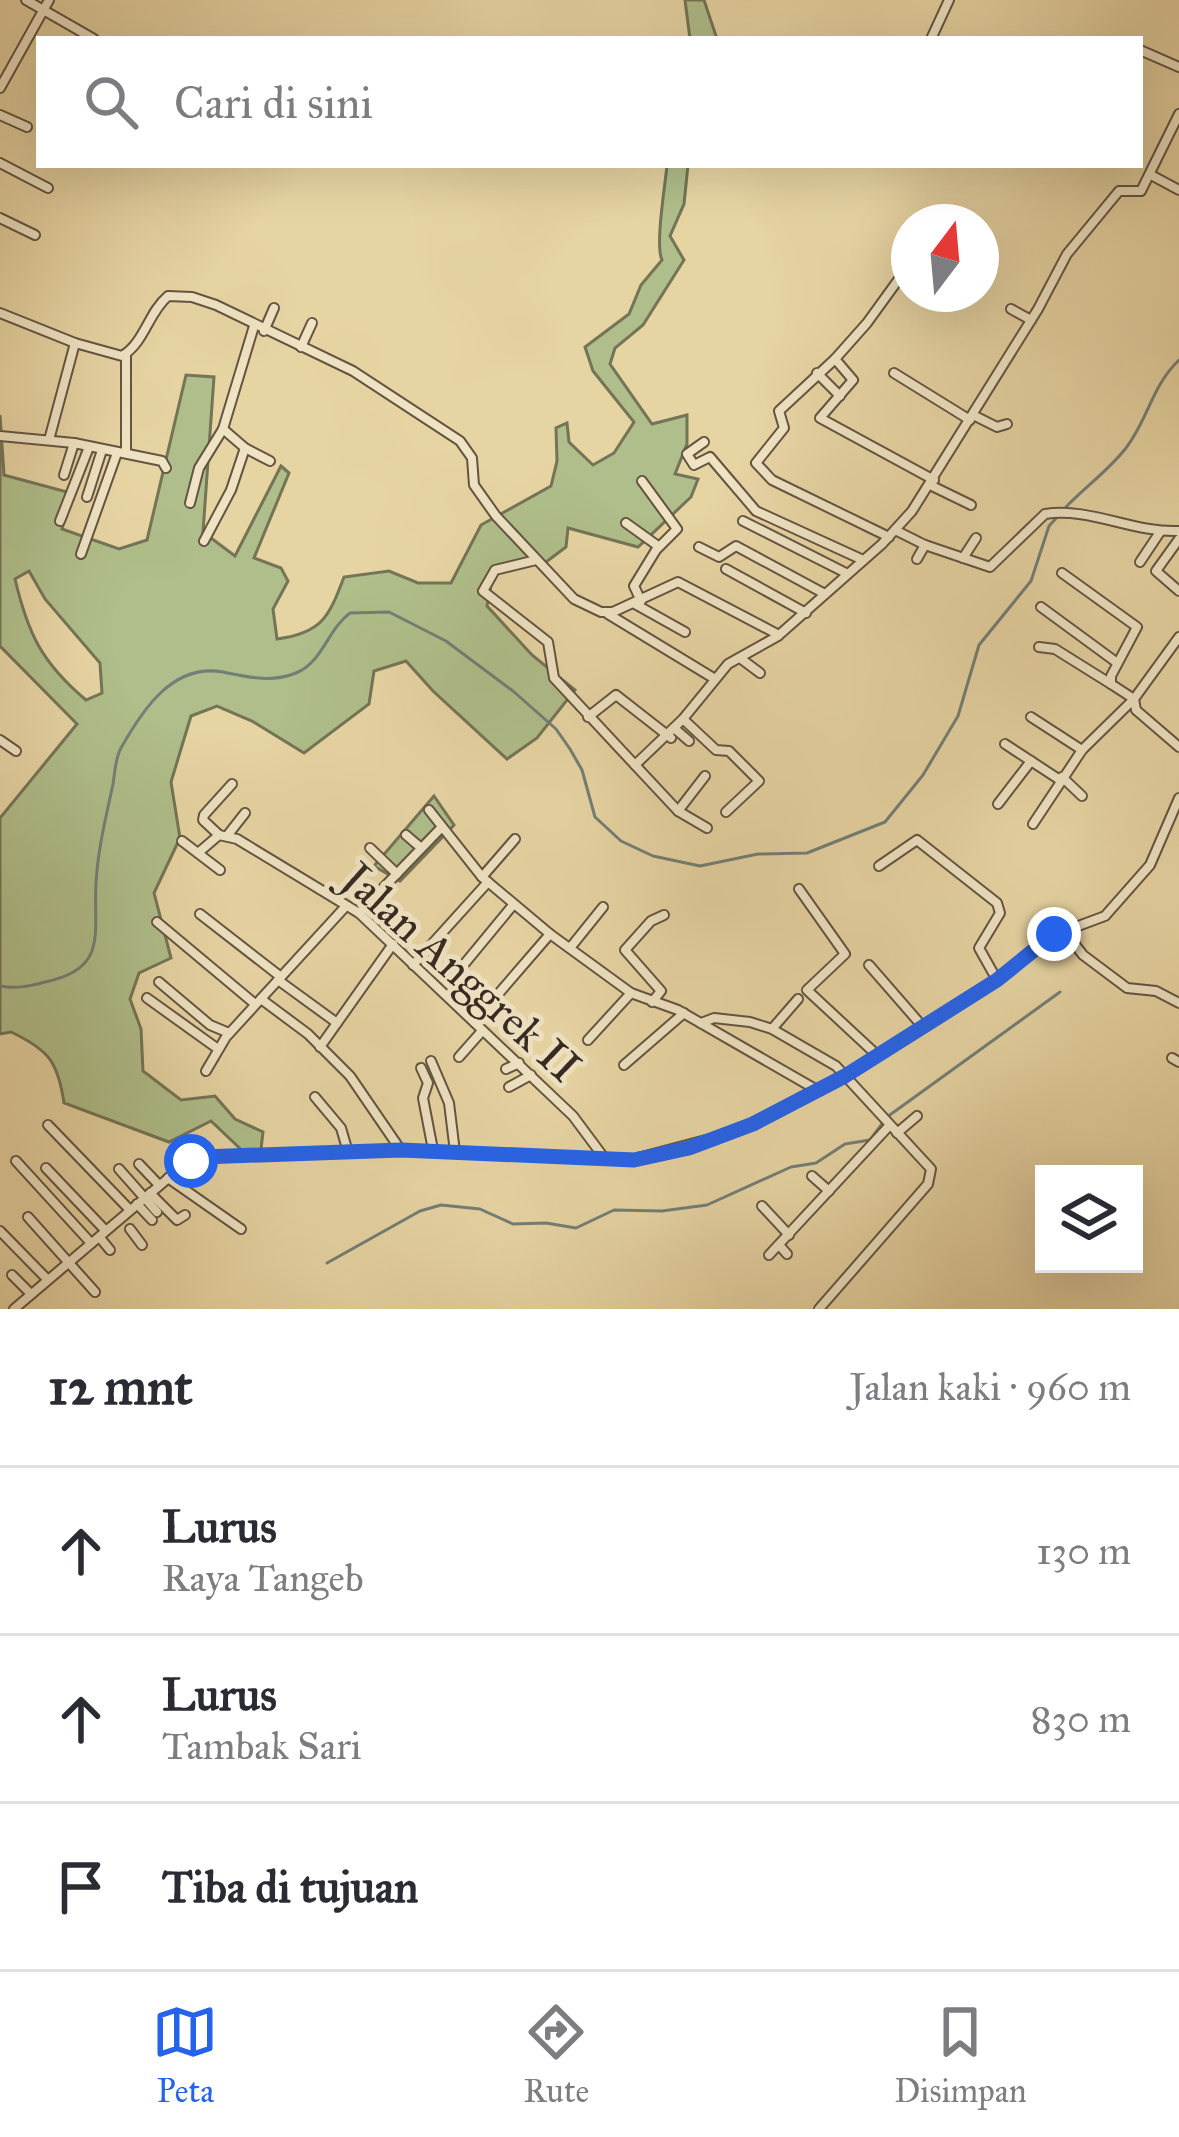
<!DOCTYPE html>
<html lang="id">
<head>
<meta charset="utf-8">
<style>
	:root { --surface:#fff; --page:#f2f2f3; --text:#2b2b33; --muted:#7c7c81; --line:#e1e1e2; --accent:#2563eb }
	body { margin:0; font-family:"IM FELL Great Primer",serif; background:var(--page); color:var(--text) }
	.controls { position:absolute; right:36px; bottom:36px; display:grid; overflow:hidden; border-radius:0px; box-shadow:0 12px 48px #0002 }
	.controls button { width:108px; height:108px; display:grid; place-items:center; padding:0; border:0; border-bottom:3px solid var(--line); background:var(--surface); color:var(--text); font:60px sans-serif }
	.compass { position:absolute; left:891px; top:204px; width:108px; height:108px; border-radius:50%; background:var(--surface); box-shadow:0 12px 48px #0002; rotate:16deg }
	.stop { position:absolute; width:36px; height:36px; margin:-27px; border:9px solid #2563eb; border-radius:50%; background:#fff }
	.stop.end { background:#2563eb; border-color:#fff; box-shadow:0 3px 12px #0008 }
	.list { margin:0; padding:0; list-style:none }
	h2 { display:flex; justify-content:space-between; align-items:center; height:156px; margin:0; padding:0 48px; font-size:51px }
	h2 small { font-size:39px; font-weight:400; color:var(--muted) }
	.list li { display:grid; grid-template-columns:78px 1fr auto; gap:36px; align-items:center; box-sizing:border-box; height:168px; padding:0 48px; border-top:3px solid var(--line) }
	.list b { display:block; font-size:45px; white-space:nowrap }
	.list p { margin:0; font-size:39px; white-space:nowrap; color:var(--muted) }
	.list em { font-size:39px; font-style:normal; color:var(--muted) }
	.icon { flex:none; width:66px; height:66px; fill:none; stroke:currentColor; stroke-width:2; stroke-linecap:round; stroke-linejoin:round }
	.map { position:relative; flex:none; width:1179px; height:1309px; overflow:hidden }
	.search { position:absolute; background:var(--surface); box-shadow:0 12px 48px #0002; left:36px; right:36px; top:36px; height:132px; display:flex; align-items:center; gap:30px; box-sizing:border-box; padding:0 42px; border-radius:0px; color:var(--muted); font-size:45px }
	.sheet { height:660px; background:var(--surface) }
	nav { display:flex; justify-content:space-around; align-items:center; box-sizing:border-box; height:168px; border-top:3px solid var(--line); background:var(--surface); font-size:33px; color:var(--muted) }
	nav a { display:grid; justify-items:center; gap:6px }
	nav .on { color:var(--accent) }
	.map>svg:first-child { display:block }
	.green { fill:#afbe8a; stroke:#747456; stroke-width:3; fill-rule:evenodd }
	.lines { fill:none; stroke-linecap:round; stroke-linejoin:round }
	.stream { stroke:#727f76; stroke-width:3 }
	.minor-casing { stroke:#645442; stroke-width:12 }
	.minor { stroke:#efe3c3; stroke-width:8 }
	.route { stroke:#2563eb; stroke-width:15 }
	.labels { text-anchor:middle; stroke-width:10; stroke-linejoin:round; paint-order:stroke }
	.street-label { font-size:45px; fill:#382a22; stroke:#efe3c3 }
</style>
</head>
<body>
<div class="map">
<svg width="1179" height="1309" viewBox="0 0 1179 1309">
	<rect width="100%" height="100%" fill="#e7d4a3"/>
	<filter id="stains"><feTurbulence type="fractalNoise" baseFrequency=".00167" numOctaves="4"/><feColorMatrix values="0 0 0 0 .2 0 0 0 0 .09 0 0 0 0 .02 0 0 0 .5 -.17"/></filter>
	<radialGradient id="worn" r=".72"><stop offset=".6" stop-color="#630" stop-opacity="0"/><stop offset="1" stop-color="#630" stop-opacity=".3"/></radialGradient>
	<g class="green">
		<path d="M685 0H704L717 39H690Z"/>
		<path d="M667 165H688L684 204 670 236 684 260 643 325 615 348 610 364 652 424 687 415V444L675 474 698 479 691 497 638 547 568 528 566 547 546 562 494 570 487 606 532 655 575 690 537 738 507 759 433 691 406 661 374 671 369 704 304 753 252 721 217 706 191 716 171 782 180 838 154 893 171 958 139 973 130 999 141 1029 143 1071 181 1100 215 1096 235 1119 263 1132 261 1149 248 1156 211 1121 169 1142 64 1103C58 1062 49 1050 11 1032L0 1034V818L77 724 0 646V415L4 475 71 493 62 529 119 549 147 540 186 375 214 377 203 532 235 556 281 466 289 473 254 558 281 568 288 581 273 609 277 639C322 633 329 617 344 577L389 571 418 583H451L481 525 551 486 557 461 556 428 567 423 569 442 593 465 614 453 634 422 593 371 585 347 629 314 641 285 662 260C655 245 665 187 667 165ZM29 571 45 599 100 663 102 693 86 700C42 663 28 634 15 579Z"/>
		<path d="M434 796 454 825 400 881 374 866Z"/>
	</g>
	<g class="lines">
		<g class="stream">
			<path d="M1065 508C1084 488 1109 470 1126 448 1149 418 1151 387 1179 360"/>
			<path d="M0 986C16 989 30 986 45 982 109 969 93 933 96 883 98 848 106 817 113 784 115 772 115 759 121 748 143 709 173 663 223 672 248 677 271 683 296 673 322 663 328 629 350 613L389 612 446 641 513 691 556 729 570 749 582 770 595 817 621 841 653 856 700 866 758 854 807 853 885 822 923 775 958 716 979 645 1031 581 1049 526 1059 515"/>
			<path d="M327 1263 420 1211 441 1205 480 1209 513 1224 546 1223 576 1228 614 1210 662 1211 707 1205 791 1167 816 1163 845 1144 870 1140 887 1117 1060 992"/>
		</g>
		<defs>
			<g id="minor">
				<path d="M26 0 94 39"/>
				<path d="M931 39 949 0"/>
				<path d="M1140 50 1179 67"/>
				<path d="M0 88 49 0"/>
				<path d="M0 115 27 127"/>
				<path d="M0 163 48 188"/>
				<path d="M1151 175 1179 190"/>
				<path d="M0 218 35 235"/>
				<path d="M938 222 945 215 956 222"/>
				<path d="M909 265 867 323 835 359 853 380 820 418 934 480"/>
				<path d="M1011 309 1031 320"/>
				<path d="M0 313 75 343 122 356C145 342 148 313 168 296L192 297 216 305 353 371 460 441 472 458 474 485 496 516 574 599 601 612H613L678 582 779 635 882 544 912 511 1038 309 1067 254 1119 191H1141L1179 114"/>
				<path d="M264 331 274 308"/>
				<path d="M301 347 312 323"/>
				<path d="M126 355V453"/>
				<path d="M835 359 779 411 784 428 756 463 772 480 889 537"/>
				<path d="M817 373 840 396"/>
				<path d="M894 373 970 420"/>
				<path d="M973 415 997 427 1007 424"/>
				<path d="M223 429 245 448 270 461"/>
				<path d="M0 436 74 443 162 461 166 468"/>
				<path d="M49 440 75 343"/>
				<path d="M704 442 687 454 694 465 710 457 756 511 863 560"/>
				<path d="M64 475 74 443"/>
				<path d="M930 485 971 505"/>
				<path d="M87 497 102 450"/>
				<path d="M190 503 199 468 223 429 254 326"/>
				<path d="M60 521 89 447"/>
				<path d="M743 521 846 573"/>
				<path d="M626 523 658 546"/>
				<path d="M895 530 925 545 990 567 1045 514C1090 507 1133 533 1179 531"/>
				<path d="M1179 539 1156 571 1179 591"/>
				<path d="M204 541 231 490 245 448"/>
				<path d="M699 547 719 557 736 546 825 594"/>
				<path d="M81 554 117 453"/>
				<path d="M963 558 976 538"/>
				<path d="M917 559 925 545"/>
				<path d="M536 560 495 570 483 591 548 642 554 678 635 765 683 719 728 664 778 636"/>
				<path d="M1140 562 1160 532"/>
				<path d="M726 569 806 613"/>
				<path d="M1062 573 1137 627 1111 676V684L1134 699 1179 637"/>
				<path d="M641 601 634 586 656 550 677 529 642 481"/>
				<path d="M635 604 685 632"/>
				<path d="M1041 607 1116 662"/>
				<path d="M608 614 715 679"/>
				<path d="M1039 647 1055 649 1111 684"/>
				<path d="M740 658 760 673"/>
				<path d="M588 717 616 695 671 738"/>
				<path d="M1031 717 1082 750"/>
				<path d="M683 719 716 750 729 751 759 781 726 812"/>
				<path d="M674 728 689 741"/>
				<path d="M0 740 16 751"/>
				<path d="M1005 744 1060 780"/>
				<path d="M635 765 678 811 707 828"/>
				<path d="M1062 777 1082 796"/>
				<path d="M998 804 1031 761"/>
				<path d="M429 810 482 877 550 934 631 993 678 1010 817 1090"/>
				<path d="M678 811 705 776"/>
				<path d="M1033 824 1082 750 1134 699 1136 710 1179 747"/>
				<path d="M219 835 203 820 204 815 232 784"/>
				<path d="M406 835 420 847"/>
				<path d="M227 836 245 813"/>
				<path d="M182 841 220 870"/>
				<path d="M370 848 397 874"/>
				<path d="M198 853 219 835 237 839 359 913 573 1116 605 1159"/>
				<path d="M879 866 917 840 997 903 1000 913 979 948 997 980"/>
				<path d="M482 877 515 839"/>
				<path d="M799 889 845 954 807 990 878 1056"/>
				<path d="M359 913 441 828"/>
				<path d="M200 914 281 977"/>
				<path d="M157 922 255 1004"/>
				<path d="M1063 929 1083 955 1127 988 1156 991 1179 1003"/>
				<path d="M570 948 603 907"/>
				<path d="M413 965 488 882"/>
				<path d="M869 965 923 1027"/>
				<path d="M461 968 513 905"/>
				<path d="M278 980 337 1023"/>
				<path d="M159 982 210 1025 229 1033"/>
				<path d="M147 998 218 1049"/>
				<path d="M261 999 308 1034 350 1076 400 1149"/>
				<path d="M652 1002 661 991 625 950 651 921 664 915"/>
				<path d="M474 1022 550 934"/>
				<path d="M701 1023 714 1018 750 1022 772 1029 836 1066 931 1169 928 1184 819 1309"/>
				<path d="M772 1029 798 999"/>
				<path d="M588 1040 631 993"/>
				<path d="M320 1047 393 944"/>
				<path d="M459 1057 482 1031"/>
				<path d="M1172 1058 1179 1062"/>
				<path d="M431 1061 449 1103 455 1152"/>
				<path d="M624 1065 684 1013"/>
				<path d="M421 1068 428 1083 423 1098 433 1150"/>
				<path d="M506 1069 519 1063"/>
				<path d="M206 1071 226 1037 346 906"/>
				<path d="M509 1087 531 1075"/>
				<path d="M315 1097 341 1128 348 1152"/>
				<path d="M48 1125 130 1210"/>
				<path d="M897 1133 917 1116"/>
				<path d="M16 1161 90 1242"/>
				<path d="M139 1164 159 1185"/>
				<path d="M46 1168 105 1230"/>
				<path d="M119 1169 157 1212"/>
				<path d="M812 1176 829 1191"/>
				<path d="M168 1178 241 1229"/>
				<path d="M150 1193 177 1220 185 1215"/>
				<path d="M137 1204 152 1220"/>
				<path d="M762 1206 789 1235"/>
				<path d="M28 1217 95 1292"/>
				<path d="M130 1229 142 1245"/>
				<path d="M0 1231 47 1279"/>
				<path d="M101 1239 110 1250"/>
				<path d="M779 1245 787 1254"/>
				<path d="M769 1255 889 1126"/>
				<path d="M12 1275 31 1294"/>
				<path d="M14 1309 185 1164 202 1157 401 1150 634 1159 732 1133 845 1076 997 980 1046 938 1105 916 1150 865 1179 798"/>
			</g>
		</defs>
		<use href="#minor" class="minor-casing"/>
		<use href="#minor" class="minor"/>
	</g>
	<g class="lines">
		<path class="route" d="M191 1161 202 1157 401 1150 634 1160 689 1148 753 1124 845 1076 997 980 1054 934"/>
	</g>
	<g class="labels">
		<g class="street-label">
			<text transform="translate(462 972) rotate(42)" y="16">Jalan Anggrek II</text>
		</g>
	</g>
	<rect width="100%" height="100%" filter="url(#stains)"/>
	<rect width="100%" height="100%" fill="url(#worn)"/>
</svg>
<div class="controls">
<button><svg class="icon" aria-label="layers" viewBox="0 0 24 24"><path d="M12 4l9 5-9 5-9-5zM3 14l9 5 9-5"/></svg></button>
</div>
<svg class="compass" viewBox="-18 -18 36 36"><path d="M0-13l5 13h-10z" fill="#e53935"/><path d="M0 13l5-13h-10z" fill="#7c7c81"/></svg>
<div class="stop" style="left:191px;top:1161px"></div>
<div class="stop end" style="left:1054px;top:934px"></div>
<div class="search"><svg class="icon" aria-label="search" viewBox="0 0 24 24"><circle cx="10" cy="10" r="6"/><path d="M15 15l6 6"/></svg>Cari di sini</div>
</div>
<section class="sheet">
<h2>12 mnt<small>Jalan kaki · 960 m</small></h2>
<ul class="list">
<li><svg class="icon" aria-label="ahead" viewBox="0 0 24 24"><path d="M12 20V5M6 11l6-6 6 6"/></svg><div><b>Lurus</b><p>Raya Tangeb</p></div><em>130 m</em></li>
<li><svg class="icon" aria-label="ahead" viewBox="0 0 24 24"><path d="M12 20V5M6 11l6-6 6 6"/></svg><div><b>Lurus</b><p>Tambak Sari</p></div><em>830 m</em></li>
<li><svg class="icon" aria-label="arrive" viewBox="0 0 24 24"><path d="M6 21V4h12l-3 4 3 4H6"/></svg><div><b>Tiba di tujuan</b></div></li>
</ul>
</section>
<nav>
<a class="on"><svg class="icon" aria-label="map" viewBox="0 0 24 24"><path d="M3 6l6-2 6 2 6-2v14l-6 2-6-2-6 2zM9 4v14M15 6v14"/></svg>Peta</a>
<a><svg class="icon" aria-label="directions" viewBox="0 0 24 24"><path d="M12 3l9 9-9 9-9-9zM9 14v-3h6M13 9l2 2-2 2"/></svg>Rute</a>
<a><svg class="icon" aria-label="saved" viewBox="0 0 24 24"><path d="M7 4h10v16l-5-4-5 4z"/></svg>Disimpan</a>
</nav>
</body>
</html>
